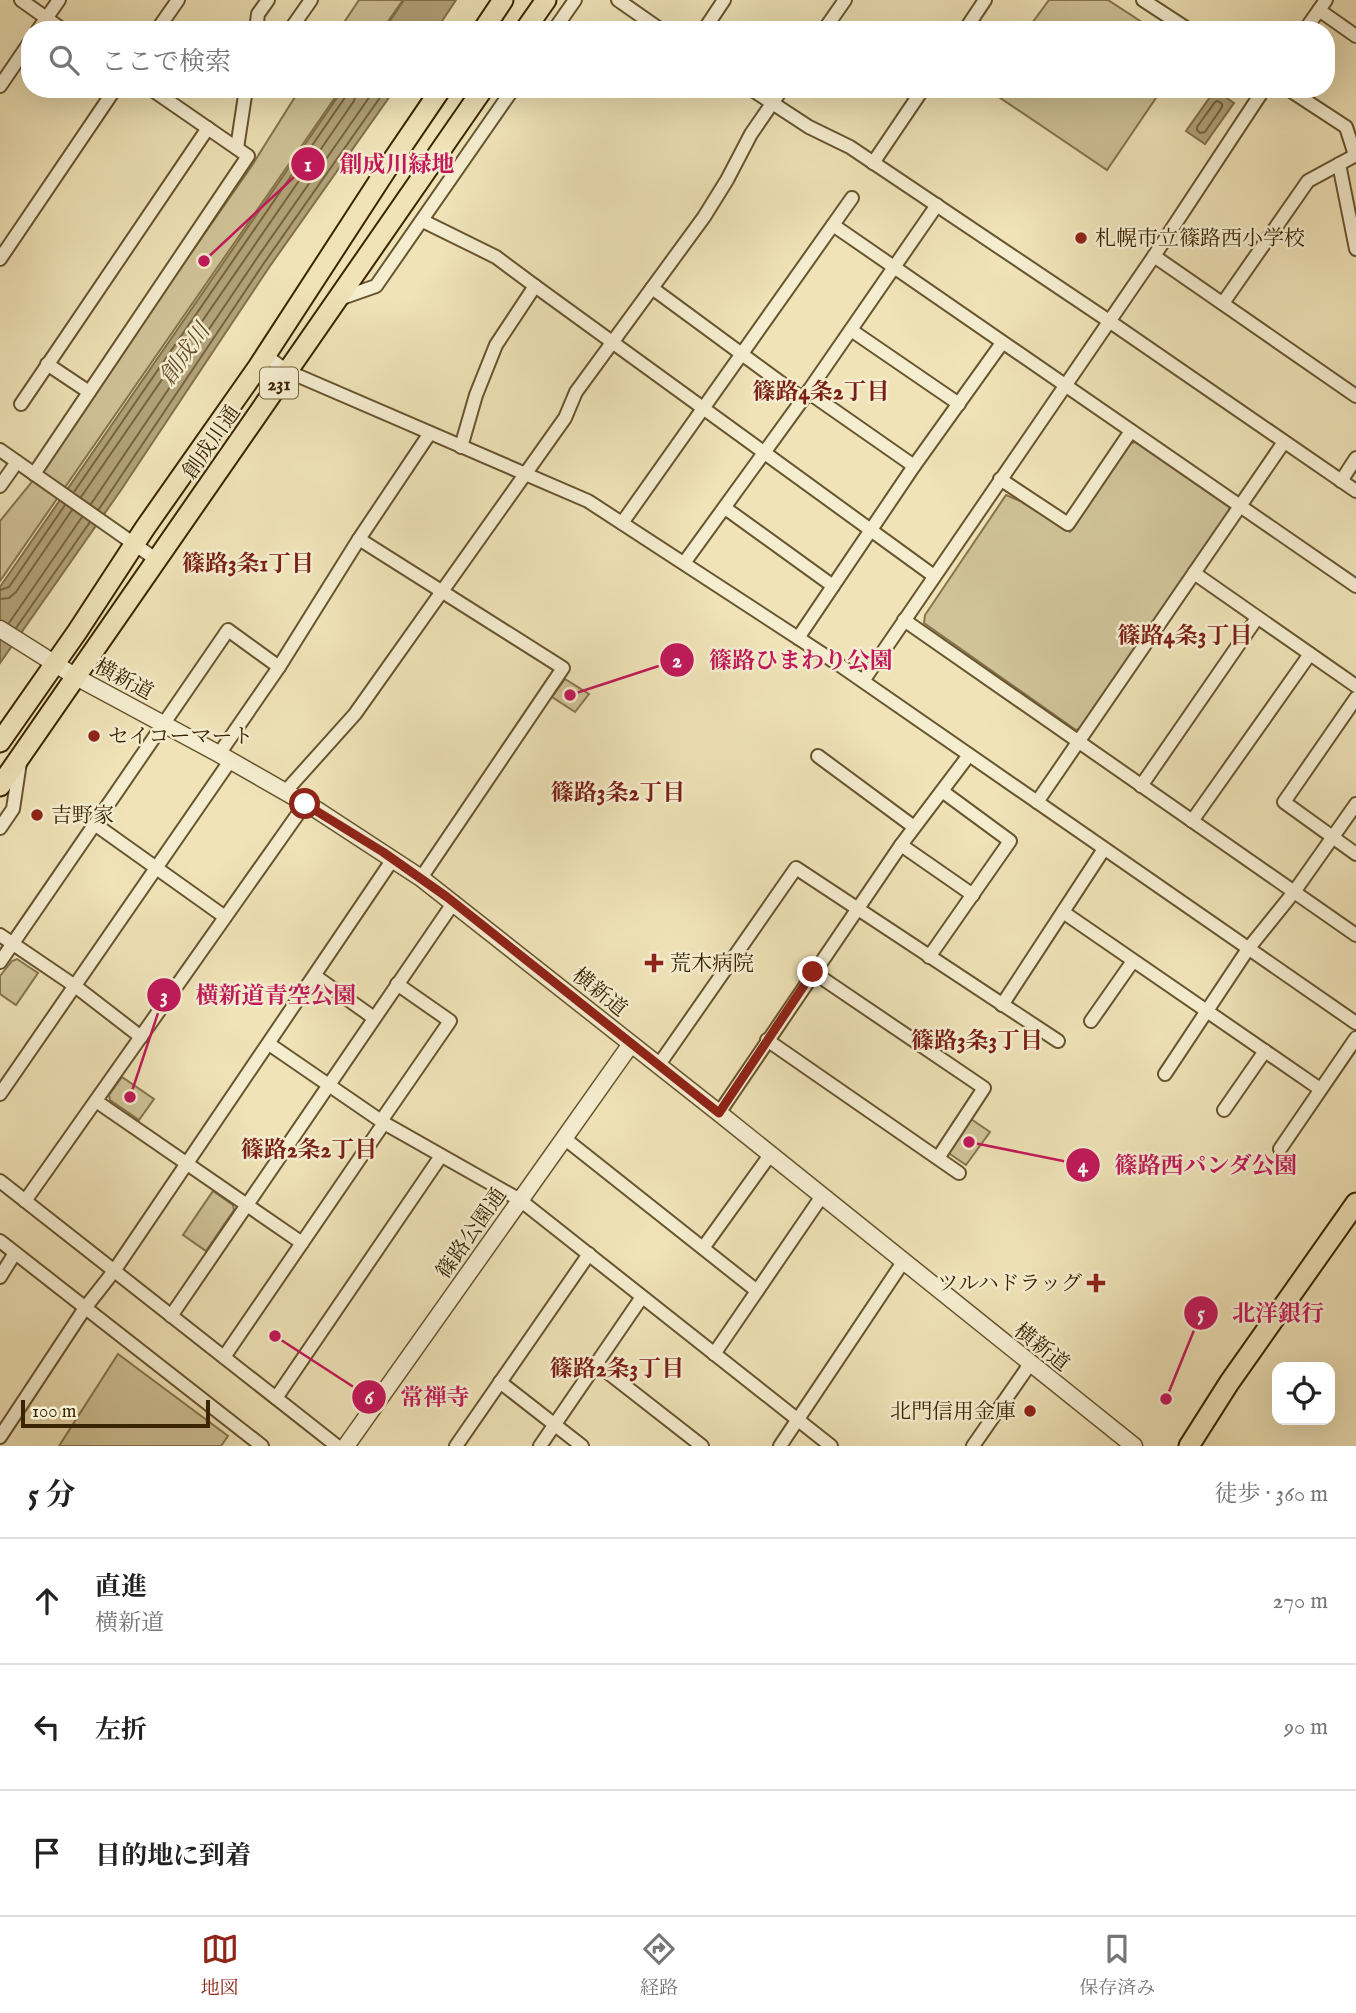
<!DOCTYPE html>
<html lang="ja">
<head>
<meta charset="utf-8">
<style>
	:root { --surface:#fff; --page:#f6f6f6; --text:#222; --muted:#767676; --line:#e0e0e0; --accent:#8f2418 }
	body { margin:0; font-family:"IM FELL English","Noto Serif JP",serif; background:var(--page); color:var(--text) }
	.controls { position:absolute; right:21px; bottom:21px; display:grid; overflow:hidden; border-radius:14px; box-shadow:0 7px 28px #0002 }
	.controls button { width:63px; height:63px; display:grid; place-items:center; padding:0; border:0; border-bottom:2px solid var(--line); background:var(--surface); color:var(--text); font:35px sans-serif }
	.scale { position:absolute; left:21px; bottom:18px; width:189px; box-sizing:border-box; padding-left:7px; border:4px solid #3b2401; border-top:0; font-size:19px; line-height:24px; white-space:nowrap; color:#3b2401; -webkit-text-stroke:5px #f5edd0; paint-order:stroke }
	.stop { position:absolute; width:21px; height:21px; margin:-16px; border:5px solid #8f2418; border-radius:50%; background:#fff }
	.stop.end { background:#8f2418; border-color:#fff; box-shadow:0 2px 7px #0008 }
	.list { margin:0; padding:0; list-style:none }
	h2 { display:flex; justify-content:space-between; align-items:center; height:91px; margin:0; padding:0 28px; font-size:30px }
	h2 small { font-size:23px; font-weight:400; color:var(--muted) }
	.list li { display:grid; grid-template-columns:46px 1fr auto; gap:21px; align-items:center; box-sizing:border-box; height:126px; padding:0 28px; border-top:2px solid var(--line) }
	.list b { display:block; font-size:26px; white-space:nowrap }
	.list p { margin:0; font-size:23px; white-space:nowrap; color:var(--muted) }
	.list em { font-size:23px; font-style:normal; color:var(--muted) }
	.icon { flex:none; width:38px; height:38px; fill:none; stroke:currentColor; stroke-width:2; stroke-linecap:round; stroke-linejoin:round }
	.map { position:relative; flex:none; width:1356px; height:1446px; overflow:hidden }
	.search { position:absolute; background:var(--surface); box-shadow:0 7px 28px #0002; left:21px; right:21px; top:21px; height:77px; display:flex; align-items:center; gap:18px; box-sizing:border-box; padding:0 24px; border-radius:28px; color:var(--muted); font-size:26px }
	.sheet { height:469px; background:var(--surface) }
	nav { display:flex; justify-content:space-around; align-items:center; box-sizing:border-box; height:98px; border-top:2px solid var(--line); background:var(--surface); font-size:19px; color:var(--muted) }
	nav a { display:grid; justify-items:center; gap:4px }
	nav .on { color:var(--accent) }
	.map>svg:first-child { display:block }
	.green { fill:#d0c398; stroke:#86744c; stroke-width:2 }
	.water { fill:#b2a279; stroke:#827049; stroke-width:2 }
	.lines { fill:none; stroke-linecap:round; stroke-linejoin:round }
	.shore { stroke:#76633d; stroke-width:2 }
	.minor-casing { stroke:#68542e; stroke-width:16 }
	.tertiary-casing { stroke:#68542e; stroke-width:19 }
	.primary-casing { stroke:#3b2401; stroke-width:23 }
	.trunk-casing { stroke:#3b2401; stroke-width:23 }
	.minor { stroke:#f5edd0; stroke-width:12 }
	.tertiary { stroke:#f5edd0; stroke-width:16 }
	.primary { stroke:#efe3b7; stroke-width:19 }
	.trunk { stroke:#efe3b7; stroke-width:19 }
	.route { stroke:#8f2418; stroke-width:9 }
	.poi-dot { fill:#8f2418; stroke:#f5edd0; stroke-width:2.5 }
	.labels { text-anchor:middle; stroke-width:5; stroke-linejoin:round; paint-order:stroke }
	.shield { fill:#f5edd0; stroke:#73603f; stroke-width:2 }
	.shield-label { font-size:19px; font-weight:bold; fill:#3b2401 }
	.poi-label { font-size:21px; fill:#3b2401; stroke:#f5edd0; text-anchor:start }
	.street-label { font-size:21px; fill:#3b2401; stroke:#f5edd0 }
	.water-label { font-size:23px; font-style:italic; fill:#65502b; stroke:#f5edd0 }
	.neighbourhood-label { font-size:23px; font-weight:bold; fill:#7a1f14; stroke:#f5edd0 }
	.leader { fill:none; stroke:#c2185b; stroke-width:2.5 }
	.callout-dot { fill:#c2185b; stroke:#f5edd0; stroke-width:2.5 }
	.mark-label { font-size:21px; text-anchor:middle; font-weight:bold; fill:#fff }
	.callout-label { font-size:23px; text-anchor:middle; font-weight:bold; fill:#c2185b; stroke:#f5edd0; stroke-width:5; stroke-linejoin:round; paint-order:stroke }
</style>
</head>
<body>
<div class="map">
<svg width="1356" height="1446" viewBox="0 0 1356 1446">
	<rect width="100%" height="100%" fill="#efe3b7"/>
	<filter id="stains"><feTurbulence type="fractalNoise" baseFrequency=".00286" numOctaves="4"/><feColorMatrix values="0 0 0 0 .2 0 0 0 0 .09 0 0 0 0 .02 0 0 0 .5 -.17"/></filter>
	<radialGradient id="worn" r=".72"><stop offset=".6" stop-color="#630" stop-opacity="0"/><stop offset="1" stop-color="#630" stop-opacity=".3"/></radialGradient>
	<g class="green">
		<path d="M359 0H403L382 30H339Z"/>
		<path d="M1049 0H1108L1154 30H1027Z"/>
		<path d="M300 89H341L0 581V521L31 483 251 167Z"/>
		<path d="M987 89H1162L1107 170Z"/>
		<path d="M1135 442 1229 507 1230 512 1081 728 1076 730 924 623 925 615 1006 495 1020 501 1070 532 1129 444Z"/>
		<path d="M565 679 589 694 575 712 552 697Z"/>
		<path d="M17 959 38 973 16 1005 0 994V976L12 961Z"/>
		<path d="M122 1077 154 1099 139 1120 110 1100 109 1095Z"/>
		<path d="M971 1119 990 1132 966 1165 947 1152Z"/>
		<path d="M213 1191 233 1205 234 1210 206 1251 183 1235Z"/>
		<path d="M118 1354 228 1436 221 1446H59Z"/>
	</g>
	<g class="water">
		<path d="M404 0H456L436 30H384Z"/>
		<path d="M343 89H395L270 266 121 490 0 663V587Z"/>
		<path d="M1215 90 1234 103 1205 144 1186 131Z"/>
	</g>
	<g class="lines">
		<g class="shore">
			<path d="M1218 101 1222 104V107L1205 132 1200 133 1197 130V127L1215 102Z"/>
			<path d="M74 492 346 96 348 89"/>
			<path d="M81 497 354 101 357 89"/>
			<path d="M91 504 257 258 375 89"/>
			<path d="M99 509 264 263 386 89"/>
			<path d="M0 590 9 587 65 505"/>
			<path d="M0 599 9 598 16 592 72 510"/>
			<path d="M9 623 82 517"/>
			<path d="M16 628 90 522"/>
		</g>
		<defs>
			<g id="minor">
				<path d="M21 0 63 30"/>
				<path d="M618 0 661 30"/>
				<path d="M1143 0 1189 30"/>
				<path d="M1319 10 1356 36"/>
				<path d="M38 30 59 0"/>
				<path d="M157 30 178 0"/>
				<path d="M256 30 258 14 268 0"/>
				<path d="M290 30 311 0"/>
				<path d="M554 30 575 0"/>
				<path d="M704 30 724 0"/>
				<path d="M824 30 845 0"/>
				<path d="M965 30 985 0"/>
				<path d="M1305 30 1326 0"/>
				<path d="M0 86 30 42"/>
				<path d="M751 89 809 127 850 147 1109 321 1356 491"/>
				<path d="M1288 89 1346 127 1355 155"/>
				<path d="M237 148 246 89"/>
				<path d="M873 163 923 89"/>
				<path d="M1339 164 1356 249"/>
				<path d="M423 221 496 257 535 286"/>
				<path d="M833 225 1356 586"/>
				<path d="M1154 256 1356 396"/>
				<path d="M0 259 115 89"/>
				<path d="M652 288 803 399"/>
				<path d="M339 299 376 286 513 89"/>
				<path d="M1223 303 1308 181 1356 155"/>
				<path d="M851 330 959 404"/>
				<path d="M266 356 287 371 588 501 841 666 1356 1023"/>
				<path d="M47 364 89 392"/>
				<path d="M808 392 914 466"/>
				<path d="M21 404 208 128"/>
				<path d="M461 447 476 395 496 345 535 286 934 576"/>
				<path d="M0 450 157 560"/>
				<path d="M34 474 248 156 151 89"/>
				<path d="M1000 479 1068 524 1131 431"/>
				<path d="M1341 481 1356 458"/>
				<path d="M0 486 17 462"/>
				<path d="M725 508 833 586"/>
				<path d="M622 523 852 198"/>
				<path d="M359 539 563 668 421 878"/>
				<path d="M684 563 803 399 937 205"/>
				<path d="M1194 573 1356 686"/>
				<path d="M904 620 1356 935"/>
				<path d="M798 638 914 466 1002 343"/>
				<path d="M863 681 1154 256 1264 89"/>
				<path d="M1356 698 1284 802 1356 854"/>
				<path d="M219 754 279 667 359 539 430 433"/>
				<path d="M818 756 914 827"/>
				<path d="M1141 786 1257 618"/>
				<path d="M285 792 355 714 565 418 576 392 704 217 727 180 751 134 782 89"/>
				<path d="M1037 802 1284 442"/>
				<path d="M1192 821 1310 654"/>
				<path d="M96 825 225 917"/>
				<path d="M0 828 13 809 20 762"/>
				<path d="M901 845 973 895"/>
				<path d="M1063 912 1320 1089"/>
				<path d="M0 935 75 986 141 1037"/>
				<path d="M929 957 1010 841 942 791"/>
				<path d="M0 962 228 630 279 667"/>
				<path d="M813 972 984 1088 938 1158"/>
				<path d="M315 976 374 1018"/>
				<path d="M1002 1005 1104 849"/>
				<path d="M1091 1021 1133 961"/>
				<path d="M767 1040 959 1173"/>
				<path d="M269 1044 384 1123 520 1200 831 1446"/>
				<path d="M658 1066 796 868 1058 1041"/>
				<path d="M1165 1074 1248 949 1294 892 1356 804"/>
				<path d="M0 1094 230 761"/>
				<path d="M96 1101 302 1243"/>
				<path d="M1224 1110 1265 1051"/>
				<path d="M719 1113 901 845 969 755"/>
				<path d="M381 1121 450 1021 397 984"/>
				<path d="M564 1138 757 1291"/>
				<path d="M1280 1149 1356 1038"/>
				<path d="M0 1181 337 1446"/>
				<path d="M25 1201 305 804"/>
				<path d="M0 1241 262 1446"/>
				<path d="M703 1248 770 1155"/>
				<path d="M0 1277 15 1253"/>
				<path d="M171 1316 454 902"/>
				<path d="M714 1354 822 1196"/>
				<path d="M224 1357 384 1123"/>
				<path d="M597 1364 702 1446"/>
				<path d="M500 1382 582 1446"/>
				<path d="M276 1398 441 1156"/>
				<path d="M0 1437 85 1308 114 1271 393 859"/>
				<path d="M456 1446 589 1254"/>
				<path d="M540 1446 642 1297"/>
				<path d="M780 1446 903 1262"/>
				<path d="M973 1446 1030 1364"/>
			</g>
			<g id="tertiary">
				<path d="M0 629 76 677 219 754 317 810 421 878 719 1113 1134 1446"/>
				<path d="M346 1446 631 1044"/>
			</g>
			<path id="primary" d="M1189 1446 1229 1383 1356 1203"/>
			<g id="trunk">
				<path d="M483 30 503 0"/>
				<path d="M525 30 546 0"/>
				<path d="M0 742 77 632 145 528 258 367 390 164 441 89"/>
				<path d="M0 786 483 89"/>
			</g>
		</defs>
		<use href="#minor" class="minor-casing"/>
		<use href="#tertiary" class="tertiary-casing"/>
		<use href="#primary" class="primary-casing"/>
		<use href="#trunk" class="trunk-casing"/>
		<use href="#minor" class="minor"/>
		<use href="#tertiary" class="tertiary"/>
		<use href="#primary" class="primary"/>
		<use href="#trunk" class="trunk"/>
	</g>
	<g class="lines">
		<path class="route" d="M305 804 383 852 447 897 719 1113 813 972"/>
	</g>
	<g class="poi-dot">
		<circle cx="1081" cy="238" r="7"/>
		<circle cx="94" cy="736" r="7"/>
		<circle cx="37" cy="815" r="7"/>
		<path d="M650.5 952.5h7v7h7v7h-7v7h-7v-7h-7v-7h7z"/>
		<path d="M1092.5 1272.5h7v7h7v7h-7v7h-7v-7h-7v-7h7z"/>
		<circle cx="1030" cy="1411" r="7"/>
	</g>
	<g class="labels">
		<rect class="shield" x="260" y="367.5" width="38" height="31" rx="5"/>
		<g class="shield-label">
			<text x="279" y="390">231</text>
		</g>
		<g class="poi-label">
			<text x="1095" y="245">札幌市立篠路西小学校</text>
			<text x="108" y="743">セイコーマート</text>
			<text x="51" y="822">吉野家</text>
			<text x="670" y="970">荒木病院</text>
			<text x="1082" y="1290" text-anchor="end">ツルハドラッグ</text>
			<text x="1016" y="1418" text-anchor="end">北門信用金庫</text>
		</g>
		<g class="street-label">
			<text transform="translate(211 442) rotate(-55)" y="7">創成川通</text>
			<text transform="translate(124 679) rotate(28)" y="7">横新道</text>
			<text transform="translate(600 992) rotate(39)" y="7">横新道</text>
			<text transform="translate(471 1233) rotate(-55)" y="7">篠路公園通</text>
			<text transform="translate(1042 1347) rotate(38)" y="7">横新道</text>
		</g>
		<g class="water-label">
			<text transform="translate(184 354) rotate(-55)" y="8">創成川</text>
		</g>
		<g class="neighbourhood-label">
			<text x="821" y="399">篠路4条2丁目</text>
			<text x="248" y="571">篠路3条1丁目</text>
			<text x="1185" y="643">篠路4条3丁目</text>
			<text x="618" y="800">篠路3条2丁目</text>
			<text x="977" y="1048">篠路3条3丁目</text>
			<text x="309" y="1157">篠路2条2丁目</text>
			<text x="617" y="1376">篠路2条3丁目</text>
		</g>
	</g>
	<path class="leader" d="M204 261L308 164M570 695L677 660M130 1097L164 995M969 1142L1083 1165M1166 1399L1201 1313M275 1336L369 1397"/>
	<g class="callout-dot">
		<circle cx="204" cy="261" r="7"/>
		<circle cx="570" cy="695" r="7"/>
		<circle cx="130" cy="1097" r="7"/>
		<circle cx="969" cy="1142" r="7"/>
		<circle cx="1166" cy="1399" r="7"/>
		<circle cx="275" cy="1336" r="7"/>
		<circle cx="308" cy="164" r="18"/>
		<circle cx="677" cy="660" r="18"/>
		<circle cx="164" cy="995" r="18"/>
		<circle cx="1083" cy="1165" r="18"/>
		<circle cx="1201" cy="1313" r="18"/>
		<circle cx="369" cy="1397" r="18"/>
	</g>
	<g class="mark-label">
		<text x="308" y="171">1</text>
		<text x="677" y="667">2</text>
		<text x="164" y="1002">3</text>
		<text x="1083" y="1172">4</text>
		<text x="1201" y="1320">5</text>
		<text x="369" y="1404">6</text>
	</g>
	<g class="callout-label">
		<text x="397" y="172">創成川緑地</text>
		<text x="801" y="668">篠路ひまわり公園</text>
		<text x="276" y="1003">横新道青空公園</text>
		<text x="1206" y="1173">篠路西パンダ公園</text>
		<text x="1278" y="1321">北洋銀行</text>
		<text x="435" y="1405">常禅寺</text>
	</g>
	<rect width="100%" height="100%" filter="url(#stains)"/>
	<rect width="100%" height="100%" fill="url(#worn)"/>
</svg>
<div class="controls">
<button><svg class="icon" aria-label="locate" viewBox="0 0 24 24"><circle cx="12" cy="12" r="6"/><path d="M12 2v4M12 18v4M2 12h4M18 12h4"/></svg></button>
</div>
<div class="scale">100 m</div>
<div class="stop" style="left:305px;top:804px"></div>
<div class="stop end" style="left:813px;top:972px"></div>
<div class="search"><svg class="icon" aria-label="search" viewBox="0 0 24 24"><circle cx="10" cy="10" r="6"/><path d="M15 15l6 6"/></svg>ここで検索</div>
</div>
<section class="sheet">
<h2>5 分<small>徒歩 · 360 m</small></h2>
<ul class="list">
<li><svg class="icon" aria-label="ahead" viewBox="0 0 24 24"><path d="M12 20V5M6 11l6-6 6 6"/></svg><div><b>直進</b><p>横新道</p></div><em>270 m</em></li>
<li><svg class="icon" aria-label="left" viewBox="0 0 24 24"><path d="M17 20v-9H6M10 6l-5 5 5 5"/></svg><div><b>左折</b></div><em>90 m</em></li>
<li><svg class="icon" aria-label="arrive" viewBox="0 0 24 24"><path d="M6 21V4h12l-3 4 3 4H6"/></svg><div><b>目的地に到着</b></div></li>
</ul>
</section>
<nav>
<a class="on"><svg class="icon" aria-label="map" viewBox="0 0 24 24"><path d="M3 6l6-2 6 2 6-2v14l-6 2-6-2-6 2zM9 4v14M15 6v14"/></svg>地図</a>
<a><svg class="icon" aria-label="directions" viewBox="0 0 24 24"><path d="M12 3l9 9-9 9-9-9zM9 14v-3h6M13 9l2 2-2 2"/></svg>経路</a>
<a><svg class="icon" aria-label="saved" viewBox="0 0 24 24"><path d="M7 4h10v16l-5-4-5 4z"/></svg>保存済み</a>
</nav>
</body>
</html>
